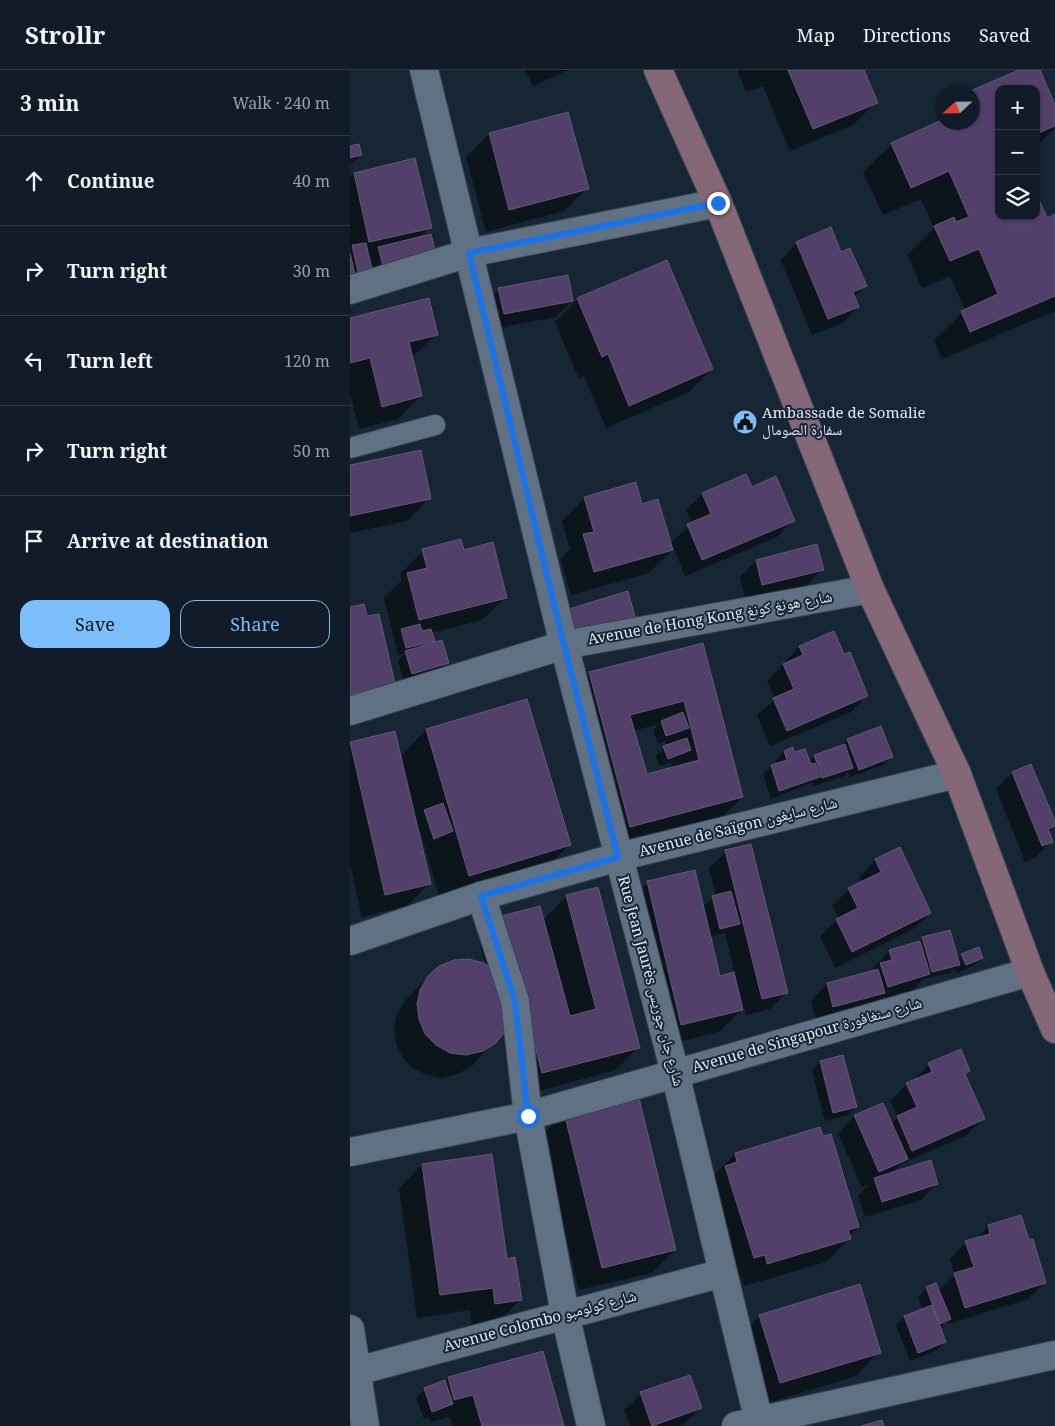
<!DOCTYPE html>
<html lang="en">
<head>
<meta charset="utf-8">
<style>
	:root { --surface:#111c28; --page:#1a2530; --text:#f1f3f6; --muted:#9ca1a8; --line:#303a45; --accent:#7cbef9 }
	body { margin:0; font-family:"Noto Serif","Noto Naskh Arabic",serif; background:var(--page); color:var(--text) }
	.controls { position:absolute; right:15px; top:15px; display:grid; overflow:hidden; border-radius:10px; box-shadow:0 1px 4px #0004 }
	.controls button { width:45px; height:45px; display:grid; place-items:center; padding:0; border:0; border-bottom:1px solid var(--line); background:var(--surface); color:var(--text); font:25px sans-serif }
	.compass { position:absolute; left:585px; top:15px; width:45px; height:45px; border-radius:50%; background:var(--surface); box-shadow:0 1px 4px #0004; rotate:248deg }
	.stop { position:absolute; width:15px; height:15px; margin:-11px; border:4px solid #1a73e8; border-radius:50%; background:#fff }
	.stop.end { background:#1a73e8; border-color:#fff; box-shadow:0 1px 5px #0008 }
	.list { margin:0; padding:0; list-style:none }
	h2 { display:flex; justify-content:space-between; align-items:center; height:65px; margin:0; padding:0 20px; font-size:21px }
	h2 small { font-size:16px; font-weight:400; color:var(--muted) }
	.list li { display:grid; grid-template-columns:32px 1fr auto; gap:15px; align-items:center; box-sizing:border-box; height:90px; padding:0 20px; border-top:1px solid var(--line) }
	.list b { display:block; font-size:19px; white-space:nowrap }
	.list em { font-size:16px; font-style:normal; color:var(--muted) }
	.actions { display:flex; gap:10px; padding:15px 20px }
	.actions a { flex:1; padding:11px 0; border:1px solid var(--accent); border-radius:15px; text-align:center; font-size:18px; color:var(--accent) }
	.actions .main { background:var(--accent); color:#111 }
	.icon { flex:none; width:28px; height:28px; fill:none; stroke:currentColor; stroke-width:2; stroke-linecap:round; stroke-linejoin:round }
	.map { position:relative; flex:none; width:705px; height:1356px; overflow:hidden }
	header { display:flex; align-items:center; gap:30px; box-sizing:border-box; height:70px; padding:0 25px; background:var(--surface); border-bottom:1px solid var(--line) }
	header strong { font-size:24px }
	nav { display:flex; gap:28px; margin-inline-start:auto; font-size:18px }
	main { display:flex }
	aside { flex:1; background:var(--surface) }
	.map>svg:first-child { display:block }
	.shadow { fill:#0007; fill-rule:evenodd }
	.building { fill:#52406a; stroke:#635a70; fill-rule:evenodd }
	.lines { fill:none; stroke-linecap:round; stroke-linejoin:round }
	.lane-casing { stroke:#384350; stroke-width:22 }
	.street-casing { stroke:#384350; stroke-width:30 }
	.secondary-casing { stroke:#384350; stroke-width:30 }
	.lane { stroke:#5f7183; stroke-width:20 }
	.street { stroke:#5f7183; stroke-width:28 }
	.secondary { stroke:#846878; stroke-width:28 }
	.route { stroke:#1a73e8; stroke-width:6 }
	.labels { text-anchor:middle; stroke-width:4; stroke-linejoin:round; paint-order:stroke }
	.poi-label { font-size:15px; fill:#dfe8f3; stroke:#172635; text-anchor:start }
	.street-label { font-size:15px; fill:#dfe8f3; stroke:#172635 }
</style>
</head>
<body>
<header>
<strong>Strollr</strong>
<nav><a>Map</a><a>Directions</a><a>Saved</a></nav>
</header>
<main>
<aside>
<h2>3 min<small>Walk · 240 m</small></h2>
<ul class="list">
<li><svg class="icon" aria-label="ahead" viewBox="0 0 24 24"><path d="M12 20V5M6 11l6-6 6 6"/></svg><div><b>Continue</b></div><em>40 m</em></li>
<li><svg class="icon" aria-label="right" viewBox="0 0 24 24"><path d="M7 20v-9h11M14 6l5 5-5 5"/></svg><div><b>Turn right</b></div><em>30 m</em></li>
<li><svg class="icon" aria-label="left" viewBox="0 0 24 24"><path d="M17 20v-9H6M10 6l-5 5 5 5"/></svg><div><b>Turn left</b></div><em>120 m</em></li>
<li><svg class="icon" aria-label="right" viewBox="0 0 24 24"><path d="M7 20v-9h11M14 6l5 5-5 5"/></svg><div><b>Turn right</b></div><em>50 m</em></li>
<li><svg class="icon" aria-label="arrive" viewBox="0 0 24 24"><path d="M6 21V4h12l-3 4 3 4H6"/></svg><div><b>Arrive at destination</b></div></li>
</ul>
<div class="actions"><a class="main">Save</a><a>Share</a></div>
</aside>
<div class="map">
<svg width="705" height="1356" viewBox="0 0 705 1356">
	<rect width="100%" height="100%" fill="#172635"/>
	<g class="shadow">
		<path d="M175 0H219L183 16Z"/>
		<path d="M387 0H513L526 32 503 55 440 81 413 16 396 22Z"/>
		<path d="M673 0H688L705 38V58L686 77V19H649V146L696 149 705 146V241L592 289 584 270 615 240 600 206 572 218 557 185 584 158 571 129 533 145 513 102 542 74 592 52H622V22H620Z"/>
		<path d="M139 64 237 118 214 141 136 162 116 87Z"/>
		<path d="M0 78 11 85 0 94Z"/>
		<path d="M4 104 80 157 25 204 23 196 12 207 0 210V106Z"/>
		<path d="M447 173 490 184 515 216 504 227 508 237 492 253 462 265 431 190Z"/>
		<path d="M149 219 222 231 206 247 137 260 133 236Z"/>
		<path d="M228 229 362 299 339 322 256 358 234 306 229 309 205 252Z"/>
		<path d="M0 249 87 264 61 288 71 326 48 349 9 359 0 324Z"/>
		<path d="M0 396 80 428 57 451 0 463Z"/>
		<path d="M401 418 443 450 427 467 335 506 324 478 299 503 221 525 210 489 220 479 212 451 235 428 291 435 320 473 342 454 336 440 352 424Z"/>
		<path d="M73 481 156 527 132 550 81 563 83 570 78 576 97 593 89 601 54 612 48 591 54 584 48 586 34 528 52 510 50 504Z"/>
		<path d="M406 491 472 499 456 516 396 531 390 507Z"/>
		<path d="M0 538 44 614 0 642Z"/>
		<path d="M484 563 494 586 517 625 501 642 420 676 407 645 425 629 417 611 449 577Z"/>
		<path d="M352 574 392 727 369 750 257 779 217 626 240 603ZM309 654 303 660 308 674 315 671 317 676 306 685 309 696 321 692 323 699 296 706 283 661Z"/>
		<path d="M176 631 219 775 191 803 91 833 70 760 67 761 80 813 57 836 12 847 0 795V673L44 662 50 687 76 660Z"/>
		<path d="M530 657 542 686 533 695 500 707 498 701 494 706 464 716 463 712 421 729 413 704 422 696 427 694 426 690 434 682 459 692 465 686 491 677 497 670Z"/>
		<path d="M680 695 705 755 698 762 701 771 685 788 675 792 646 719 662 703Z"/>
		<path d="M376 782 437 922 420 939 396 945 394 938 369 962 308 977 275 836 298 812 352 837 366 826 359 798ZM375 863 385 903 369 907 359 867Z"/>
		<path d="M526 790 580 843 563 859 485 898 470 866 489 848 482 836 499 819 512 813 509 807Z"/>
		<path d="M217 826 289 977 266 1000 169 1026 153 962 122 996 108 1004 92 1008 76 1005 63 998 52 987 46 973 44 958 47 944 55 931 78 907 135 894 129 870 152 847 193 850Z"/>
		<path d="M573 868 607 890 612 885 632 888 623 896 607 903 605 898 600 903 573 909 562 920 526 931 518 939 467 953 461 931 477 914 524 901 523 898 540 881 568 873Z"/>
		<path d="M492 986 506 1037 498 1045 475 1051 462 1001 470 992Z"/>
		<path d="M579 994 619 1000 614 1005 633 1048 617 1065 551 1094 541 1104 587 1113 571 1130 515 1147 508 1126 519 1114 512 1117 488 1063 504 1046 532 1035 541 1054 548 1047 540 1031 557 1014 563 1012Z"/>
		<path d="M214 1043 325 1180 302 1203 229 1220 191 1066Z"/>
		<path d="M385 1084 508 1157 499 1166V1169L476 1192 394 1216 392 1207 381 1210 362 1107Z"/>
		<path d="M72 1095 156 1190 170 1230 147 1253 122 1257 120 1240 67 1248 49 1118Z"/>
		<path d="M638 1156 695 1213 678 1229 598 1254 597 1251 590 1258 595 1272 587 1280 560 1291 546 1255 555 1247 573 1240 568 1227 576 1218 586 1215 588 1221 605 1205 600 1189 616 1172 626 1169Z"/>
		<path d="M409 1247 529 1282 506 1306 407 1336 386 1270Z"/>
		<path d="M98 1309 213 1356H103L100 1347 81 1352 79 1347 74 1349 66 1328 75 1319Z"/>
		<path d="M291 1324 351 1338 334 1354 329 1356H280L274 1340Z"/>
	</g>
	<g class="building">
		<path d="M438 0H514L528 33 463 59Z"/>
		<path d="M669 0H690L705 35V56L686 64V19H649V146H686V123L697 148 705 144V226L620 262 611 241 648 224 629 179 600 191 584 156 604 147 606 152 619 147 599 101 561 118 541 73 592 50V52H622V37L626 36 622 22 620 21Z"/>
		<path d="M218 42 239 119 159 140 139 63Z"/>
		<path d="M9 74 12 85 0 88V76Z"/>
		<path d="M65 88 82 158 19 172 4 103Z"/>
		<path d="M481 157 491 182 500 178 517 216 503 222 509 237 478 249 446 172Z"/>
		<path d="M81 164 86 184 33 196 28 177Z"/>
		<path d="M16 173 22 199 8 202 2 175Z"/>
		<path d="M0 183 5 204 0 205Z"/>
		<path d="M317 190 363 299 279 336 258 284 252 287 227 228Z"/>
		<path d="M218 205 223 231 154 244 148 218Z"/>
		<path d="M79 228 88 265 59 272 72 326 32 337 20 288 0 293V248Z"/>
		<path d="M71 380 81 429 0 446V395Z"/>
		<path d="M396 404 402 417 426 406 445 451 352 490 337 454 361 444 352 423Z"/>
		<path d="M286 412 292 434 308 429 323 480 244 502 233 464 244 462 234 427Z"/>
		<path d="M111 469 114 480 143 472 157 528 69 550 57 503 77 498 72 479Z"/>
		<path d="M467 474 474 500 412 515 406 490Z"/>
		<path d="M278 521 285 547 227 565 219 539Z"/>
		<path d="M14 534 17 546 29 544 45 614 0 625V537Z"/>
		<path d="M70 554 72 561 81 559 85 571 56 578 51 559Z"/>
		<path d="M484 561 494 584 500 582 518 626 437 661 423 628 444 619 433 594 453 585 449 576Z"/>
		<path d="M92 570 99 593 62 604 55 581Z"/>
		<path d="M353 573 393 727 280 757 239 602ZM334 631 349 690 297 704 280 645Z"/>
		<path d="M177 629 221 775 119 806 76 659Z"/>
		<path d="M333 642 339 658 316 666 311 651Z"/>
		<path d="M531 656 543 687 509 700 497 669Z"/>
		<path d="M45 661 81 814 35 825 0 672Z"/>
		<path d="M337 668 341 680 318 689 313 676Z"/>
		<path d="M495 674 503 698 472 708 464 685Z"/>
		<path d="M443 677 444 682 455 679 461 694 465 693 470 707 429 721 421 695 437 690 434 681Z"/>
		<path d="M681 694 705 751V756L698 759 703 772 692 776 662 702Z"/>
		<path d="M93 733 103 761 84 769 74 740Z"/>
		<path d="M401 774 438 923 412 929 375 780Z"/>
		<path d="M550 777 581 843 502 882 486 849 508 838 498 818 531 802 525 789Z"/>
		<path d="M345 800 370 906 384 902 393 940 331 955 297 811Z"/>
		<path d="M248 817 290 978 192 1003 151 846 190 836 220 946 246 939 216 825Z"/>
		<path d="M381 821 390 854 370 859 362 826Z"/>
		<path d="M600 860 610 895 582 902 572 867Z"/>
		<path d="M570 871 580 904 538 917 530 893 542 890 539 880Z"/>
		<path d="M629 877 633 888 616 895 611 884Z"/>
		<path d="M119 889 134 893 146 901 156 960 146 973 133 981 116 985 100 983 86 975 75 964 69 949 67 934 70 920 78 906 89 896 104 890Z"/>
		<path d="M528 899 535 923 483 937 477 913Z"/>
		<path d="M611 979 620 1001 615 1004 635 1049 562 1081 547 1046 567 1037 556 1013 582 1002 578 993Z"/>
		<path d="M493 985 507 1037 483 1043 470 991Z"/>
		<path d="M288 1024 326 1180 252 1198 214 1042Z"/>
		<path d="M533 1033 558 1089 529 1102 504 1045Z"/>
		<path d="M470 1057 473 1066 481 1064 509 1157 498 1160 501 1169 417 1194 415 1185 404 1188 375 1096 387 1092 385 1083Z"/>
		<path d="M142 1084 157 1189 165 1187 172 1230 145 1234 143 1218 90 1225 72 1094Z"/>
		<path d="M581 1090 588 1114 532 1132 524 1108Z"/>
		<path d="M671 1145 679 1170 683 1169 696 1213 615 1238 604 1203 624 1197 615 1171 640 1164 638 1155Z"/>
		<path d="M586 1213 601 1249 590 1254 576 1217Z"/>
		<path d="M510 1214 531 1283 430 1313 409 1245Z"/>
		<path d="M582 1235 596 1272 568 1283 554 1246Z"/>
		<path d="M193 1281 214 1356H132L123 1325 104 1330 98 1307Z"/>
		<path d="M340 1305 352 1338 302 1356 290 1322Z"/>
		<path d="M95 1310 103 1334 82 1342 74 1318Z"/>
		<path d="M532 1350 534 1356H511Z"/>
	</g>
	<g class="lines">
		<defs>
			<path id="lane" d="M0 378 85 355"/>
			<g id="street">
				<path d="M74 0 214 575 325 1003 410 1356"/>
				<path d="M0 220 119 183 368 133"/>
				<path d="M0 641 214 575 520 519"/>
				<path d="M131 826 165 931 178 1046 215 1244 241 1356"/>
				<path d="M0 871 131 826 268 787 607 704"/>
				<path d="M0 1082 178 1046 680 902"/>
				<path d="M0 1259 15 1356"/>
				<path d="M7 1301 373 1203"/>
				<path d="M386 1356 705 1285"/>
			</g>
			<path id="secondary" d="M308 0 368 133 520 519 607 704 680 902 705 959"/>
		</defs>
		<use href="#lane" class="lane-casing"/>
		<use href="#street" class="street-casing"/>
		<use href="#secondary" class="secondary-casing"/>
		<use href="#lane" class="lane"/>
		<use href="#street" class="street"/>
		<use href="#secondary" class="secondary"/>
	</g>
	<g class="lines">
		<path class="route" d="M178 1046 165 931 131 826 268 787 214 575 119 183 368 133"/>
	</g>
	<defs>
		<symbol id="civic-disc" viewBox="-11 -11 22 22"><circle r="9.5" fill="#7cbef9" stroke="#172635"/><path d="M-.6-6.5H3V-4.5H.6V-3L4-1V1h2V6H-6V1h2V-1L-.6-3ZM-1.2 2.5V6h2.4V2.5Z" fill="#111"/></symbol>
	</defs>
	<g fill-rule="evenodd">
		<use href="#civic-disc" x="381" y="338" width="28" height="28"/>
	</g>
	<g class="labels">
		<g class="poi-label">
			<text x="412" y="348">Ambassade de Somalie<tspan x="412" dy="17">سفارة الصومال</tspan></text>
		</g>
		<g class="street-label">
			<text transform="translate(360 548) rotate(-10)" y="5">Avenue de Hong Kong شارع هونغ كونغ</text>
			<text transform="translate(388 757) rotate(-14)" y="5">Avenue de Saïgon شارع سايغون</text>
			<text transform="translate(301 911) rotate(75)" y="5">Rue Jean Jaurès شارع جان جوريس</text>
			<text transform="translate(457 965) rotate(-16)" y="5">Avenue de Singapour شارع سنغافورة</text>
			<text transform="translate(190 1251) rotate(-15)" y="5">Avenue Colombo شارع كولومبو</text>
		</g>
	</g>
</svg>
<div class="controls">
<button>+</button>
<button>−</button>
<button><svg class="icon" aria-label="layers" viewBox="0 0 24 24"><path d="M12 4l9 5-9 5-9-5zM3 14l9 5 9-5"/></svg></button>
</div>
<svg class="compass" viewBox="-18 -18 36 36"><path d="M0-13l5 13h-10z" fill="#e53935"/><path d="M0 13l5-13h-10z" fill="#9ca1a8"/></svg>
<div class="stop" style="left:178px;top:1046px"></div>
<div class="stop end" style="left:368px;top:133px"></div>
</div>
</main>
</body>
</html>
